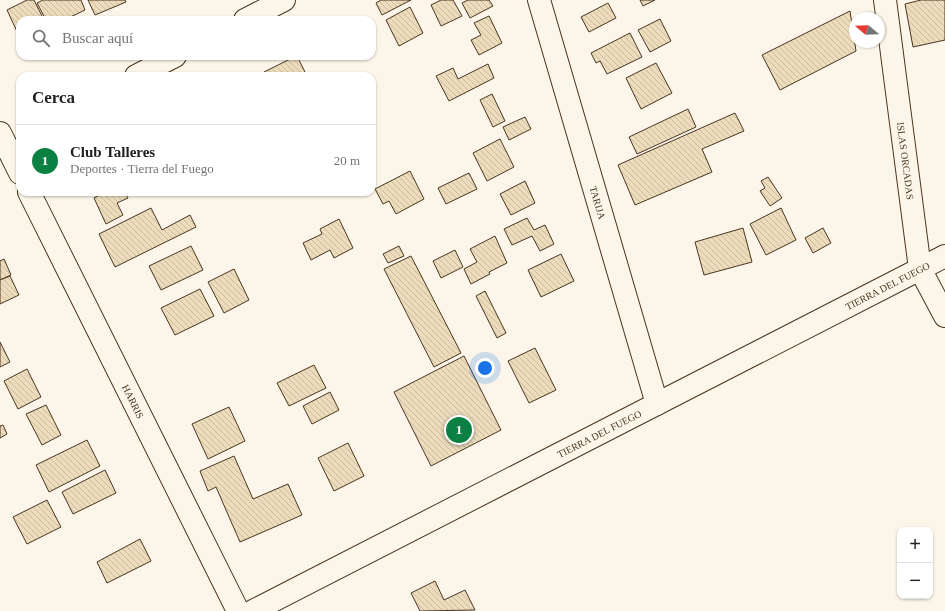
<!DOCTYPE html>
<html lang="es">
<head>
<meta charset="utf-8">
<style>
	:root { --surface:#fff; --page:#f6f6f6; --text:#202124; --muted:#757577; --line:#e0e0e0; --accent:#0b8043 }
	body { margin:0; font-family:Georgia,serif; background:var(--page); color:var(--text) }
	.controls { position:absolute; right:12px; bottom:12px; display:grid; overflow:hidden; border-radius:8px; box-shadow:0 1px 3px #0004 }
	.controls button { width:36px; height:36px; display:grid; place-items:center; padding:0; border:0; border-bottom:1px solid var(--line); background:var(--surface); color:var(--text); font:20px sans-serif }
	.compass { position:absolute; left:849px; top:12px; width:36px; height:36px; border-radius:50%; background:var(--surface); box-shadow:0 1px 3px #0004; rotate:289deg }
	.you { position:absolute; left:485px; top:368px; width:14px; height:14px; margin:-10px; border:3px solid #fff; border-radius:50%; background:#1a73e8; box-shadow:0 0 0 6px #1a73e833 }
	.badge { display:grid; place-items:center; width:26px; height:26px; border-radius:50%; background:var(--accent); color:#fff; font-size:13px; font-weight:700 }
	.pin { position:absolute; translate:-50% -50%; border:2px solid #fff; box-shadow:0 1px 4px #0006 }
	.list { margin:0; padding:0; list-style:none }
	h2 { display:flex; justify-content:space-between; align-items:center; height:52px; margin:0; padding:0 16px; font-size:17px }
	h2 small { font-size:13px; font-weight:400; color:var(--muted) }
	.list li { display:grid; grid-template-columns:26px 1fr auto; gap:12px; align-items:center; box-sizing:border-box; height:72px; padding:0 16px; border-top:1px solid var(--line) }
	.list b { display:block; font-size:15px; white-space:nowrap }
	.list p { margin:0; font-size:13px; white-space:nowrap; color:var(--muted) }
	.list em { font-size:13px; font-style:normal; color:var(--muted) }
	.icon { flex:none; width:22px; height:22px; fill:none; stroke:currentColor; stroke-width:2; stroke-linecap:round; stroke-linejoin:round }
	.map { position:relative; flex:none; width:945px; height:611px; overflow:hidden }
	.search { position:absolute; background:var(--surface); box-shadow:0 1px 3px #0004; left:16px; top:16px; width:360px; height:44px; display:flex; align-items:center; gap:10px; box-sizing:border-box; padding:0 14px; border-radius:12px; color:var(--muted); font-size:15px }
	.panel { position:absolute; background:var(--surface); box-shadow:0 1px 3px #0004; left:16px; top:72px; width:360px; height:124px; border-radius:12px }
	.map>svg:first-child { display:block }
	.building { fill:url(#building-back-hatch); stroke:#4a3520 }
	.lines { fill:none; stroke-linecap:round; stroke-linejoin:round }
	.minor-casing { stroke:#4a3520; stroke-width:24 }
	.minor { stroke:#fbf6e9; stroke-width:22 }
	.labels { text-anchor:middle; stroke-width:3; stroke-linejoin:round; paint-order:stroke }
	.street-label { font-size:10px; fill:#4a3520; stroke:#fbf6e9 }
</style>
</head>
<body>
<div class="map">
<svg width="945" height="611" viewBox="0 0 945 611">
	<defs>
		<pattern id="building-back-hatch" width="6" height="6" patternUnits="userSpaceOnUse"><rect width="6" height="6" fill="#ecdcbc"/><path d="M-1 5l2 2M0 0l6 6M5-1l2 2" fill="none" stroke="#ccbda1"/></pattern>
	</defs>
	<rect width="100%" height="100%" fill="#fbf6e9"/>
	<g class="building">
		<path d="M27 0H34L44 20H20V38L7 10Z"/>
		<path d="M43 0H81L85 10 64 20H46L37 3Z"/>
		<path d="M88 0H125L126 2 95 15Z"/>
		<path d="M381 0H411L382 15 376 3Z"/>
		<path d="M441 0H453L462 16 441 26 431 5Z"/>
		<path d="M468 0H489L493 6 470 18 462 3Z"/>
		<path d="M640 0H655L643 6Z"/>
		<path d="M921 0H945V40L913 47 905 4Z"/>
		<path d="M608 3 616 18 589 32 581 17Z"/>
		<path d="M410 7 423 33 399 46 386 20Z"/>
		<path d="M850 11 856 51 780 90 762 55Z"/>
		<path d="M489 16 502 43 479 55 471 40 481 35 474 23Z"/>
		<path d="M660 19 671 41 650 52 638 30Z"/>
		<path d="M630 33 642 57 607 74 600 61 596 63 591 53Z"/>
		<path d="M296 56H297L307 76H266L264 72Z"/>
		<path d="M656 63 672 93 641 109 626 78Z"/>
		<path d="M488 64 494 78 449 101 436 76 453 68 458 79Z"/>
		<path d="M492 94 505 121 493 127 480 100Z"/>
		<path d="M688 109 696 127 637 154 629 137Z"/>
		<path d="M735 113 744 131 702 149 712 172 635 205 618 165Z"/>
		<path d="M525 117 531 129 509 140 503 127Z"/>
		<path d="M500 139 514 167 487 181 473 153Z"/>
		<path d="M410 171 424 199 396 214 389 201 383 204 375 189Z"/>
		<path d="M469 173 477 189 446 204 438 188Z"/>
		<path d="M768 177 782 198 770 206 760 191 765 188 761 181Z"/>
		<path d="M525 181 535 203 511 215 500 194Z"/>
		<path d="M105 192H125L128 198 117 203 123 215 106 224 94 198Z"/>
		<path d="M151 208 162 230 190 215 196 227 115 267 99 234Z"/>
		<path d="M781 208 796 240 766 255 750 224Z"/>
		<path d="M527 218 534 230 545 225 554 244 540 251 532 236 512 245 504 229Z"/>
		<path d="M339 219 353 248 334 258 330 250 311 260 303 243 322 234 320 229Z"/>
		<path d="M743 228 752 262 704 275 695 242Z"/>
		<path d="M823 228 831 243 813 253 805 238Z"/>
		<path d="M495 236 507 263 489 272 490 274 471 284 464 269 477 262 470 249Z"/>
		<path d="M191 246 203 270 161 290 149 266Z"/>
		<path d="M399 246 404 256 388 263 383 254Z"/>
		<path d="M455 250 463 267 441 278 433 261Z"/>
		<path d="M561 254 574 281 541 297 528 270Z"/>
		<path d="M411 256 461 353 434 367 384 269Z"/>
		<path d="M4 259 11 275 0 280V261Z"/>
		<path d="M234 269 249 300 224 313 208 282Z"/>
		<path d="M10 276 19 295 0 304V280Z"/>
		<path d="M200 289 214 316 175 335 161 308Z"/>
		<path d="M485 291 506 333 497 338 476 296Z"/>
		<path d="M0 342 10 362 0 367Z"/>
		<path d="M535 348 556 390 529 403 508 361Z"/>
		<path d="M464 356 501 430 431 466 394 392Z"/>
		<path d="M314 365 326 388 289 406 277 383Z"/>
		<path d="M27 369 41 397 18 409 4 381Z"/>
		<path d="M330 392 339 410 312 424 303 406Z"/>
		<path d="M46 405 61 435 42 445 26 414Z"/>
		<path d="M229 407 245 441 208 459 192 424Z"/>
		<path d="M3 425 7 434 0 438V426Z"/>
		<path d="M87 440 100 466 49 492 36 465Z"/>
		<path d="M348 443 364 476 334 491 318 458Z"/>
		<path d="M234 456 253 499 288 484 302 515 240 542 216 487 208 491 200 471Z"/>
		<path d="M105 470 116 493 73 514 62 492Z"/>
		<path d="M47 500 61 527 27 544 13 517Z"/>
		<path d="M140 539 151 561 107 583 97 562Z"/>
		<path d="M435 581 444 600 465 590 475 610 420 611 411 593Z"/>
	</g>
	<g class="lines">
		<defs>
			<g id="minor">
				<path id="s1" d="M539 0 657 404"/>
				<path id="s2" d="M885 0 920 269 945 316"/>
				<path d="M245 20 284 0"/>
				<path d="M136 76 175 56"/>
				<path d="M0 133 20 173"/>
				<path id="s3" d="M29 192 238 611"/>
				<path id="s4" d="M253 611 920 269 945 256"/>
			</g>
		</defs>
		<use href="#minor" class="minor-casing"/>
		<use href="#minor" class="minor"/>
	</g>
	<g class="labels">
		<g class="street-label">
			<text dy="4" stroke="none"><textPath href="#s2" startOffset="162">ISLAS ORCADAS</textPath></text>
			<text dy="4" stroke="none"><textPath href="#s1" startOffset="211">TARIJA</textPath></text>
			<text dy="4" stroke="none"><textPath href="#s4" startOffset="713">TIERRA DEL FUEGO</textPath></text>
			<text dy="4" stroke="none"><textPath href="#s3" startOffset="234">HARRIS</textPath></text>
			<text dy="4" stroke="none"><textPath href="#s4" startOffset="389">TIERRA DEL FUEGO</textPath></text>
		</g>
	</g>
</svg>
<div class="controls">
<button>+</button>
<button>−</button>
</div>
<svg class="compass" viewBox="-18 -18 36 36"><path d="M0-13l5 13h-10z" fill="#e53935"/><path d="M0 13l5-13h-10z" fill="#757577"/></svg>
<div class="you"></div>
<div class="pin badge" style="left:459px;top:430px">1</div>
<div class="search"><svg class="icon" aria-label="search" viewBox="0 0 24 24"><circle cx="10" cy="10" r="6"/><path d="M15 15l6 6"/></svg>Buscar aquí</div>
<section class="panel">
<h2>Cerca<small></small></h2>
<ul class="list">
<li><span class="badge">1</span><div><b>Club Talleres</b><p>Deportes · Tierra del Fuego</p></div><em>20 m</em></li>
</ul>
</section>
</div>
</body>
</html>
